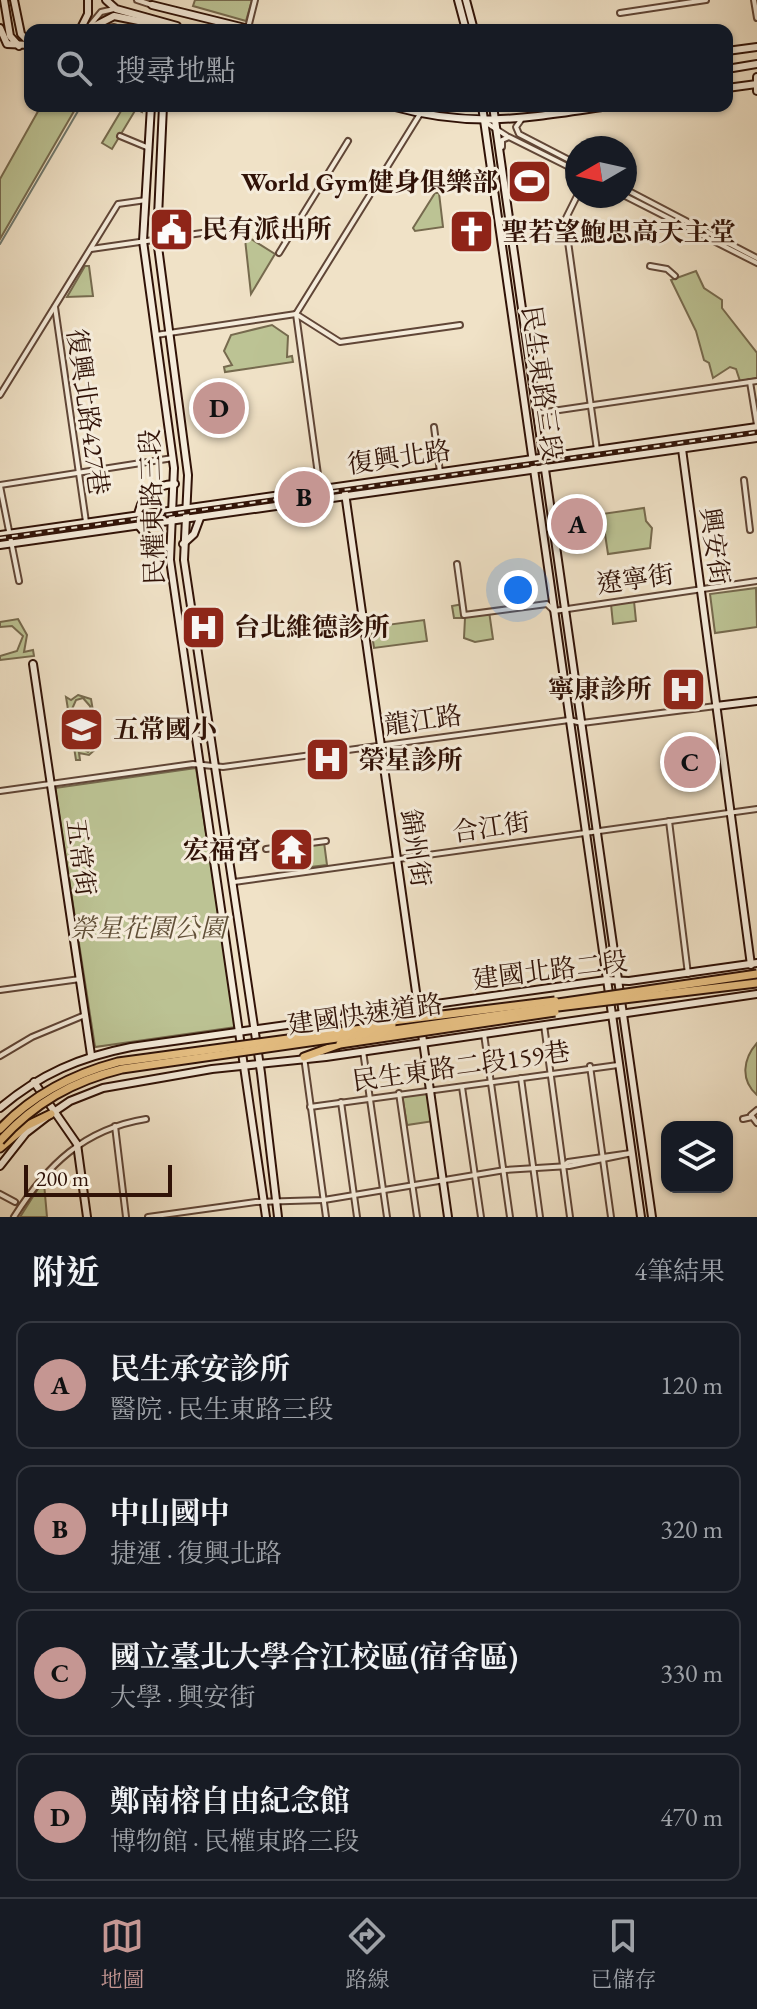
<!DOCTYPE html>
<html lang="zh-TW">
<head>
<meta charset="utf-8">
<style>
	:root { --surface:#171b24; --page:#20242c; --text:#f1f3f6; --muted:#9ea1a6; --line:#363941; --accent:#c59692 }
	body { margin:0; font-family:"EB Garamond","Noto Serif TC",serif; background:var(--page); color:var(--text) }
	.controls { position:absolute; right:24px; bottom:24px; display:grid; overflow:hidden; border-radius:16px; box-shadow:0 2px 6px #0004 }
	.controls button { width:72px; height:72px; display:grid; place-items:center; padding:0; border:0; border-bottom:2px solid var(--line); background:var(--surface); color:var(--text); font:40px sans-serif }
	.compass { position:absolute; left:565px; top:136px; width:72px; height:72px; border-radius:50%; background:var(--surface); box-shadow:0 2px 6px #0004; rotate:261deg }
	.scale { position:absolute; left:24px; bottom:20px; width:148px; box-sizing:border-box; padding-left:8px; border:4px solid #301207; border-top:0; font-size:22px; line-height:28px; white-space:nowrap; color:#301207; -webkit-text-stroke:6px #f5ecdb; paint-order:stroke }
	.you { position:absolute; left:518px; top:590px; width:28px; height:28px; margin:-20px; border:6px solid #fff; border-radius:50%; background:#1a73e8; box-shadow:0 0 0 12px #1a73e833 }
	.badge { display:grid; place-items:center; width:52px; height:52px; border-radius:50%; background:var(--accent); color:#111; font-size:26px; font-weight:700 }
	.pin { position:absolute; translate:-50% -50%; border:4px solid #fff; box-shadow:0 2px 8px #0006 }
	.list { margin:0; padding:0; list-style:none }
	h2 { display:flex; justify-content:space-between; align-items:center; height:104px; margin:0; padding:0 32px; font-size:34px }
	h2 small { font-size:26px; font-weight:400; color:var(--muted) }
	.list li { display:grid; grid-template-columns:52px 1fr auto; gap:24px; align-items:center; box-sizing:border-box; height:128px; margin:0 16px 16px; padding:0 16px; border:2px solid var(--line); border-radius:16px }
	.list b { display:block; font-size:30px; white-space:nowrap }
	.list p { margin:0; font-size:26px; white-space:nowrap; color:var(--muted) }
	.list em { font-size:26px; font-style:normal; color:var(--muted) }
	.icon { flex:none; width:44px; height:44px; fill:none; stroke:currentColor; stroke-width:2; stroke-linecap:round; stroke-linejoin:round }
	.map { position:relative; flex:none; width:757px; height:1217px; overflow:hidden }
	.search { position:absolute; background:var(--surface); box-shadow:0 2px 6px #0004; left:24px; right:24px; top:24px; height:88px; display:flex; align-items:center; gap:20px; box-sizing:border-box; padding:0 28px; border-radius:16px; color:var(--muted); font-size:30px }
	.sheet { height:680px; background:var(--surface) }
	nav { display:flex; justify-content:space-around; align-items:center; box-sizing:border-box; height:112px; border-top:2px solid var(--line); background:var(--surface); font-size:22px; color:var(--muted) }
	nav a { display:grid; justify-items:center; gap:4px }
	nav .on { color:var(--accent) }
	.map>svg:first-child { display:block }
	.green { fill:#bcc394; stroke:#766a4e; stroke-width:2; fill-rule:evenodd }
	.lines { fill:none; stroke-linecap:round; stroke-linejoin:round }
	.stream { stroke:#70796e; stroke-width:2 }
	.street-casing { stroke:#604637; stroke-width:8 }
	.secondary-casing { stroke:#301207; stroke-width:10 }
	.highway-casing { stroke:#301207; stroke-width:11 }
	.street { stroke:#f5ecdb; stroke-width:4 }
	.secondary { stroke:#f5ecdb; stroke-width:6 }
	.highway { stroke:#e8c184; stroke-width:7 }
	.rail-casing { stroke:#301207; stroke-width:5 }
	.rail { stroke:#f5ecdb; stroke-width:2; stroke-dasharray:6; stroke-linecap:butt }
	.highway-bridge-casing { stroke:#301207; stroke-width:11; stroke-linecap:butt }
	.highway-bridge { stroke:#e8c184; stroke-width:7 }
	.labels { text-anchor:middle; stroke-width:6; stroke-linejoin:round; paint-order:stroke }
	.poi-label { font-size:26px; font-weight:bold; fill:#301207; stroke:#f5ecdb; text-anchor:start }
	.street-label { font-size:26px; fill:#301207; stroke:#f5ecdb }
	.park-label { font-size:26px; font-style:italic; fill:#615038; stroke:#f5ecdb }
</style>
</head>
<body>
<div class="map">
<svg width="757" height="1217" viewBox="0 0 757 1217">
	<rect width="100%" height="100%" fill="#f0e2c7"/>
	<filter id="stains"><feTurbulence type="fractalNoise" baseFrequency=".0025" numOctaves="4"/><feColorMatrix values="0 0 0 0 .2 0 0 0 0 .09 0 0 0 0 .02 0 0 0 .5 -.17"/></filter>
	<radialGradient id="worn" r=".72"><stop offset=".6" stop-color="#630" stop-opacity="0"/><stop offset="1" stop-color="#630" stop-opacity=".3"/></radialGradient>
	<g class="green">
		<path d="M195 0H252L246 21 193 6Z"/>
		<path d="M41 106H77L0 239V179Z"/>
		<path d="M124 106H143L142 112 136 109 112 149 102 143Z"/>
		<path d="M435 193H439L443 227 415 231 413 228Z"/>
		<path d="M248 237 275 254 251 294 245 239Z"/>
		<path d="M85 266H89L93 296 67 297Z"/>
		<path d="M696 271 704 288 722 300V308L757 353V378L740 381 736 369 730 367 713 378 709 363 704 360 696 331 671 280Z"/>
		<path d="M272 325 288 336 287 357 292 356 293 362 225 372 224 367 232 365 224 351 231 335Z"/>
		<path d="M644 508 646 521 652 528 650 548 608 554 602 514Z"/>
		<path d="M756 588 757 627 715 633 710 594Z"/>
		<path d="M634 601 636 621 613 624 611 604Z"/>
		<path d="M463 604 464 614 489 611 493 639 475 642 464 638 465 618H454L452 606Z"/>
		<path d="M18 619 27 635 24 652 33 650 34 656 0 660V656L17 651 23 636 12 626 0 627V622Z"/>
		<path d="M424 620 427 641 374 648 371 627Z"/>
		<path d="M78 695 91 699 99 746 89 755 79 753 80 760H76L66 697 71 700ZM83 698 90 706 96 742 88 752 78 746 72 709 76 700Z"/>
		<path d="M196 768 236 1027 95 1047 55 788Z"/>
		<path d="M324 842 327 865 302 868 299 846Z"/>
		<path d="M757 1043V1095C740 1080 743 1059 757 1043Z"/>
		<path d="M430 1091 434 1121 407 1125 402 1095Z"/>
		<path d="M44 1183 47 1217H20L41 1184Z"/>
	</g>
	<g class="lines">
		<path class="stream" d="M0 244 81 106"/>
		<defs>
			<g id="street">
				<path d="M137 0 152 5"/>
				<path d="M754 0 757 18"/>
				<path d="M620 13 706 0"/>
				<path d="M248 28 255 0"/>
				<path d="M87 29 101 12 114 9"/>
				<path d="M92 30 114 27 123 30"/>
				<path d="M521 120 516 127 519 134 577 164"/>
				<path d="M485 122 507 136"/>
				<path d="M120 136 149 148"/>
				<path d="M502 147V140L509 137 577 171"/>
				<path d="M625 189 757 258"/>
				<path d="M577 196 565 220 597 450"/>
				<path d="M625 196 757 263"/>
				<path d="M91 249 202 233"/>
				<path d="M279 253 348 141"/>
				<path d="M650 266 667 269 675 276"/>
				<path d="M55 307 86 522"/>
				<path d="M296 314 420 114"/>
				<path d="M296 314 320 489"/>
				<path d="M296 314 340 342 460 325"/>
				<path d="M156 335 296 314"/>
				<path d="M750 382 757 425"/>
				<path d="M0 395 118 204 146 200"/>
				<path d="M539 413 757 381"/>
				<path d="M434 427 440 472"/>
				<path d="M744 480 750 530"/>
				<path d="M0 485 173 458"/>
				<path d="M0 486 19 581"/>
				<path d="M457 564 464 615 547 604 554 611 757 581"/>
				<path d="M0 791 193 764 223 767 569 720 582 723 716 706"/>
				<path d="M669 821 688 974"/>
				<path d="M266 849 326 841"/>
				<path d="M234 882 757 809"/>
				<path d="M0 990 80 979"/>
				<path d="M544 1025 570 1217"/>
				<path d="M484 1034 510 1217"/>
				<path d="M363 1051 387 1217"/>
				<path d="M0 1056 32 1037 85 1015"/>
				<path d="M304 1057 326 1217"/>
				<path d="M590 1066 611 1217"/>
				<path d="M521 1078 540 1217"/>
				<path d="M462 1087 481 1217"/>
				<path d="M399 1093 417 1217"/>
				<path d="M341 1102 357 1217"/>
				<path d="M310 1107 618 1065"/>
				<path d="M757 1110 751 1115 757 1123"/>
				<path d="M743 1119 752 1117"/>
				<path d="M115 1126 126 1217"/>
				<path d="M563 1166 568 1162 631 1153"/>
				<path d="M0 1194 15 1202"/>
				<path d="M14 1217C47 1165 84 1129 146 1119"/>
				<path d="M148 1217 256 1202 324 1200 505 1170 569 1166 632 1153"/>
			</g>
			<g id="secondary">
				<path d="M4 0 10 36 19 46"/>
				<path d="M14 0 21 34 30 43"/>
				<path d="M106 0 116 9 177 26"/>
				<path d="M458 0 466 30"/>
				<path d="M466 0 474 30"/>
				<path d="M152 5 253 30"/>
				<path d="M0 28 7 44 30 45"/>
				<path d="M80 30 88 14V0"/>
				<path d="M87 30 114 16 183 30"/>
				<path d="M727 51 757 47"/>
				<path d="M727 69 757 64"/>
				<path d="M757 77V91"/>
				<path d="M727 88 757 84"/>
				<path d="M151 106 143 241 174 468 170 560 266 1217"/>
				<path d="M163 106 157 239 188 475 184 560 261 1073 278 1217"/>
				<path d="M391 106C474 129 526 118 609 106"/>
				<path d="M482 106 641 1217"/>
				<path d="M493 106 652 1217"/>
				<path d="M682 449 751 965"/>
				<path d="M345 493 448 1217"/>
				<path d="M138 515C142 494 154 485 175 484"/>
				<path d="M139 526 152 542 169 548"/>
				<path d="M0 535 757 427"/>
				<path d="M183 544 194 534 200 518"/>
				<path d="M0 545 757 438"/>
				<path d="M33 664 91 1055"/>
				<path d="M716 706 757 701"/>
				<path d="M34 1082 77 1144 87 1217"/>
				<path d="M0 1108C40 1074 80 1057 131 1047L606 980 629 981 757 963"/>
				<path d="M0 1166 26 1133 48 1116 70 1101 103 1088 212 1069 326 1057 757 994"/>
			</g>
			<g id="highway">
				<path d="M293 1025 312 1030 338 1028"/>
				<path d="M304 1057 340 1044"/>
				<path d="M0 1148 26 1126 51 1114"/>
			</g>
		</defs>
		<use href="#street" class="street-casing"/>
		<use href="#secondary" class="secondary-casing"/>
		<use href="#highway" class="highway-casing"/>
		<use href="#street" class="street"/>
		<use href="#secondary" class="secondary"/>
		<use href="#highway" class="highway"/>
		<defs>
			<path id="rail" d="M0 538 757 432"/>
		</defs>
		<use href="#rail" class="rail-casing"/>
		<use href="#rail" class="rail"/>
		<defs>
			<g id="highway-bridge">
				<path d="M551 1004 757 974"/>
				<path d="M385 1022 555 1001"/>
				<path d="M340 1044 555 1012"/>
				<path d="M0 1129C33 1094 73 1074 118 1062L392 1025"/>
				<path d="M0 1141C34 1103 73 1081 122 1069L533 1010 757 983"/>
			</g>
		</defs>
		<use href="#highway-bridge" class="highway-bridge-casing"/>
		<use href="#highway-bridge" class="highway-bridge"/>
	</g>
	<defs>
		<symbol id="stadium-square" viewBox="-11 -11 22 22"><rect x="-9" y="-9" width="18" height="18" rx="4" fill="#8f2418" stroke="#f5ecdb"/><path d="M0-5a6.5 5 0 1 0 0 10a6.5 5 0 1 0 0-10ZM-3.5-1.8h7v3.6h-7Z" fill="#fff"/></symbol>
		<symbol id="civic-square" viewBox="-11 -11 22 22"><rect x="-9" y="-9" width="18" height="18" rx="4" fill="#8f2418" stroke="#f5ecdb"/><path d="M-.6-6.5H3V-4.5H.6V-3L4-1V1h2V6H-6V1h2V-1L-.6-3ZM-1.2 2.5V6h2.4V2.5Z" fill="#fff"/></symbol>
		<symbol id="church-square" viewBox="-11 -11 22 22"><rect x="-9" y="-9" width="18" height="18" rx="4" fill="#8f2418" stroke="#f5ecdb"/><path d="M-1.2-6h2.4v3.5h3.3v2.4h-3.3V6h-2.4V-.1h-3.3v-2.4h3.3Z" fill="#fff"/></symbol>
		<symbol id="hospital-square" viewBox="-11 -11 22 22"><rect x="-9" y="-9" width="18" height="18" rx="4" fill="#8f2418" stroke="#f5ecdb"/><path d="M-5-5h3v3.5h4V-5h3V5h-3V1.5h-4V5h-3Z" fill="#fff"/></symbol>
		<symbol id="school-square" viewBox="-11 -11 22 22"><rect x="-9" y="-9" width="18" height="18" rx="4" fill="#8f2418" stroke="#f5ecdb"/><path d="M0-5L7-2L0 1L-7-2ZM-4 1L0 2.5L4 1V4Q0 6-4 4Z" fill="#fff"/></symbol>
		<symbol id="temple-square" viewBox="-11 -11 22 22"><rect x="-9" y="-9" width="18" height="18" rx="4" fill="#8f2418" stroke="#f5ecdb"/><path d="M0-6L5-2H3V0L6.5 2.5H4V6H1.5V3h-3V6H-4V2.5H-6.5L-3 0V-2H-5Z" fill="#fff"/></symbol>
	</defs>
	<g fill-rule="evenodd">
		<use href="#stadium-square" x="504" y="156" width="51" height="51"/>
		<use href="#civic-square" x="146" y="204" width="51" height="51"/>
		<use href="#church-square" x="446" y="206" width="51" height="51"/>
		<use href="#hospital-square" x="178" y="602" width="51" height="51"/>
		<use href="#hospital-square" x="658" y="664" width="51" height="51"/>
		<use href="#school-square" x="56" y="704" width="51" height="51"/>
		<use href="#hospital-square" x="302" y="734" width="51" height="51"/>
		<use href="#temple-square" x="266" y="824" width="51" height="51"/>
	</g>
	<g class="labels">
		<g class="poi-label">
			<text x="498" y="191" text-anchor="end">World Gym健身俱樂部</text>
			<text x="202" y="238">民有派出所</text>
			<text x="502" y="241">聖若望鮑思高天主堂</text>
			<text x="234" y="636">台北維德診所</text>
			<text x="652" y="698" text-anchor="end">寧康診所</text>
			<text x="113" y="738">五常國小</text>
			<text x="359" y="769">榮星診所</text>
			<text x="261" y="859" text-anchor="end">宏福宮</text>
		</g>
		<g class="street-label">
			<text transform="translate(542 383) rotate(82)" y="9">民生東路三段</text>
			<text transform="translate(88 412) rotate(82)" y="9">復興北路427巷</text>
			<text transform="translate(399 457) rotate(-8)" y="9">復興北路</text>
			<text transform="translate(152 507) rotate(-92)" y="9">民權東路三段</text>
			<text transform="translate(715 546) rotate(82)" y="9">興安街</text>
			<text transform="translate(635 579) rotate(-8)" y="9">遼寧街</text>
			<text transform="translate(423 720) rotate(-8)" y="9">龍江路</text>
			<text transform="translate(491 827) rotate(-8)" y="9">合江街</text>
			<text transform="translate(416 848) rotate(82)" y="9">錦州街</text>
			<text transform="translate(81 857) rotate(82)" y="9">五常街</text>
			<text transform="translate(550 970) rotate(-7)" y="9">建國北路二段</text>
			<text transform="translate(365 1014) rotate(-8)" y="9">建國快速道路</text>
			<text transform="translate(461 1066) rotate(-8)" y="9">民生東路二段159巷</text>
		</g>
		<g class="park-label">
			<text x="148" y="937">榮星花園公園</text>
		</g>
	</g>
	<rect width="100%" height="100%" filter="url(#stains)"/>
	<rect width="100%" height="100%" fill="url(#worn)"/>
</svg>
<div class="controls">
<button><svg class="icon" aria-label="layers" viewBox="0 0 24 24"><path d="M12 4l9 5-9 5-9-5zM3 14l9 5 9-5"/></svg></button>
</div>
<svg class="compass" viewBox="-18 -18 36 36"><path d="M0-13l5 13h-10z" fill="#e53935"/><path d="M0 13l5-13h-10z" fill="#9ea1a6"/></svg>
<div class="scale">200 m</div>
<div class="you"></div>
<div class="pin badge" style="left:577px;top:524px">A</div>
<div class="pin badge" style="left:304px;top:497px">B</div>
<div class="pin badge" style="left:690px;top:762px">C</div>
<div class="pin badge" style="left:219px;top:408px">D</div>
<div class="search"><svg class="icon" aria-label="search" viewBox="0 0 24 24"><circle cx="10" cy="10" r="6"/><path d="M15 15l6 6"/></svg>搜尋地點</div>
</div>
<section class="sheet">
<h2>附近<small>4筆結果</small></h2>
<ul class="list">
<li><span class="badge">A</span><div><b>民生承安診所</b><p>醫院 · 民生東路三段</p></div><em>120 m</em></li>
<li><span class="badge">B</span><div><b>中山國中</b><p>捷運 · 復興北路</p></div><em>320 m</em></li>
<li><span class="badge">C</span><div><b>國立臺北大學合江校區(宿舍區)</b><p>大學 · 興安街</p></div><em>330 m</em></li>
<li><span class="badge">D</span><div><b>鄭南榕自由紀念館</b><p>博物館 · 民權東路三段</p></div><em>470 m</em></li>
</ul>
</section>
<nav>
<a class="on"><svg class="icon" aria-label="map" viewBox="0 0 24 24"><path d="M3 6l6-2 6 2 6-2v14l-6 2-6-2-6 2zM9 4v14M15 6v14"/></svg>地圖</a>
<a><svg class="icon" aria-label="directions" viewBox="0 0 24 24"><path d="M12 3l9 9-9 9-9-9zM9 14v-3h6M13 9l2 2-2 2"/></svg>路線</a>
<a><svg class="icon" aria-label="saved" viewBox="0 0 24 24"><path d="M7 4h10v16l-5-4-5 4z"/></svg>已儲存</a>
</nav>
</body>
</html>
